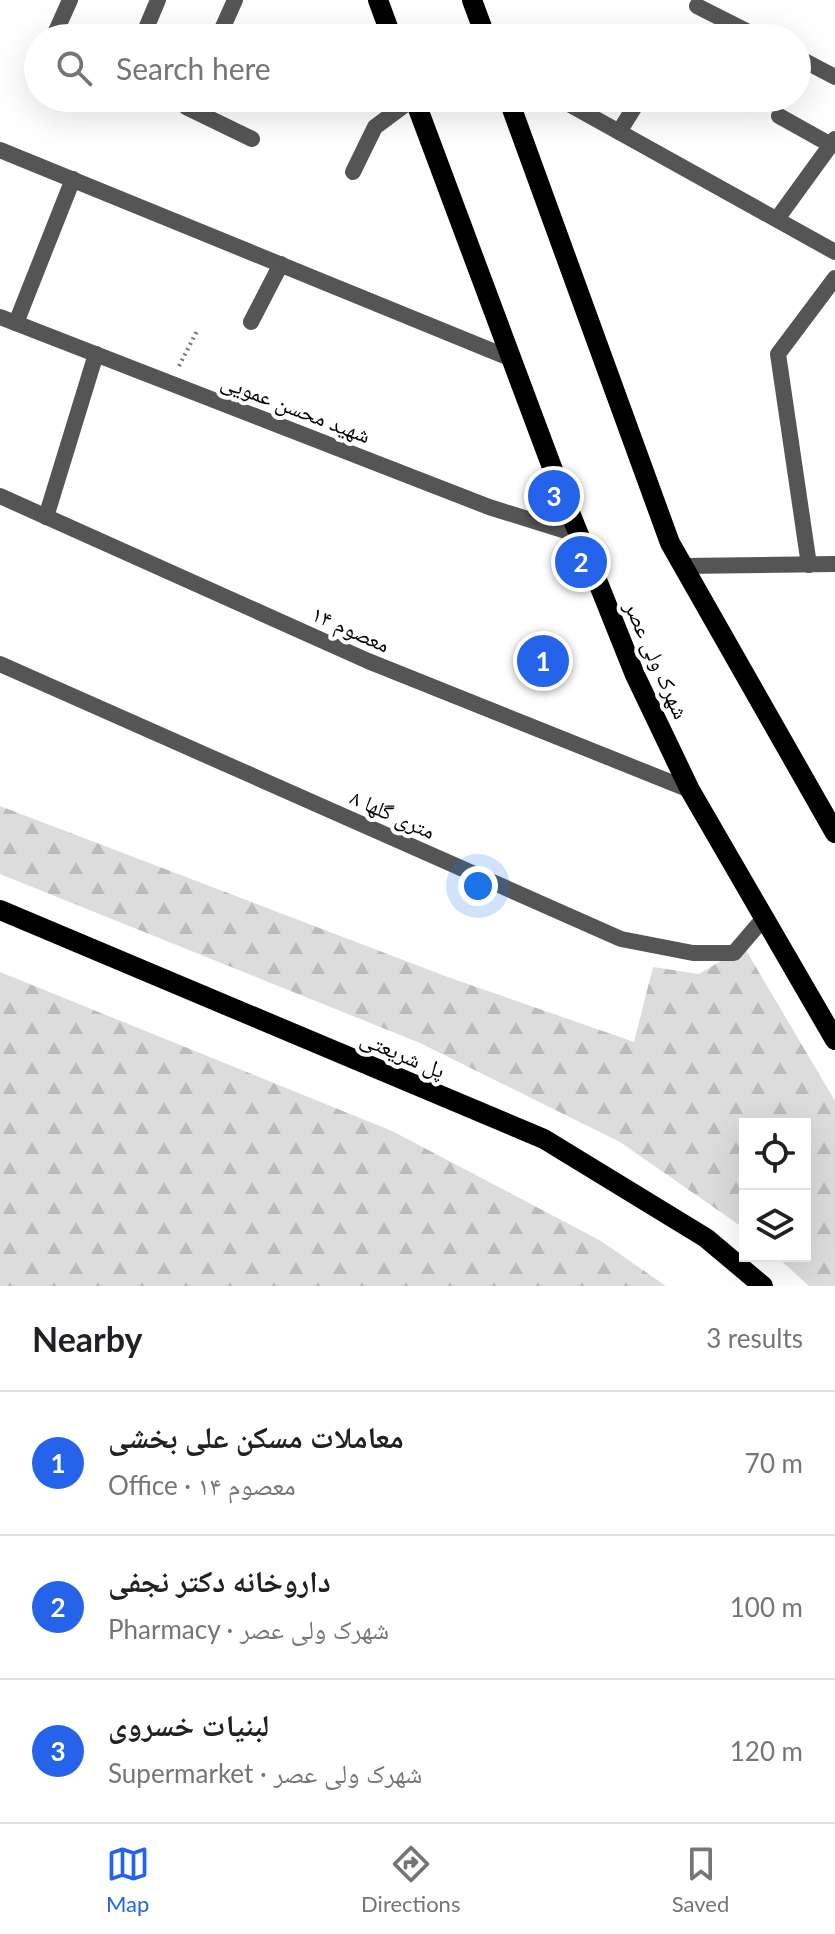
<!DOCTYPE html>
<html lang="en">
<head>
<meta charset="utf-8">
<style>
	:root { --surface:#fff; --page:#f6f6f6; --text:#202124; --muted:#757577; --line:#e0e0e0; --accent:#2563eb }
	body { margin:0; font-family:Lato,"Noto Naskh Arabic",sans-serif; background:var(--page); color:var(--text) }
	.controls { position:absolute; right:24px; bottom:24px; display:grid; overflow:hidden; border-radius:0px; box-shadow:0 8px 32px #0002 }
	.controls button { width:72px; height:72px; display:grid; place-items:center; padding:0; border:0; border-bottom:2px solid var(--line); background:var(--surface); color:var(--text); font:40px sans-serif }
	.you { position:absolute; left:478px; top:886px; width:28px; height:28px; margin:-20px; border:6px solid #fff; border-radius:50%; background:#1a73e8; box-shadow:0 0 0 12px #1a73e833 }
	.badge { display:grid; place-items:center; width:52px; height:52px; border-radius:50%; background:var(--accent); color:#fff; font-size:26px; font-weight:700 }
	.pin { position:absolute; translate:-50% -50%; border:4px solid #fff; box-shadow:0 2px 8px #0006 }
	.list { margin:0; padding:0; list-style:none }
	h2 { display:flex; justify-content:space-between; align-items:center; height:104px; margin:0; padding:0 32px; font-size:34px }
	h2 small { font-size:26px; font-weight:400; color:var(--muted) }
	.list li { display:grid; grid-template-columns:52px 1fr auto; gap:24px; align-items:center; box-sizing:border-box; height:144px; padding:0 32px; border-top:2px solid var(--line) }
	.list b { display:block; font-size:30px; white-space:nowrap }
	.list p { margin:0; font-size:26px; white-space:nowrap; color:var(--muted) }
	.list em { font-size:26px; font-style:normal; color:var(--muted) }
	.icon { flex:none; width:44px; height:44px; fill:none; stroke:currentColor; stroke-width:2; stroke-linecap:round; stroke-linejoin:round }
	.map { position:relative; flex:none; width:835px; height:1286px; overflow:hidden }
	.search { position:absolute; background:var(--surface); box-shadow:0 8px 32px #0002; left:24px; right:24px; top:24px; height:88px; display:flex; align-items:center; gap:20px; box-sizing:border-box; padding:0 28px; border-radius:44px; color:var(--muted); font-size:30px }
	.sheet { height:536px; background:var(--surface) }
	nav { display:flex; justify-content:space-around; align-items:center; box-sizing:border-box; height:112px; border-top:2px solid var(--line); background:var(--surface); font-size:22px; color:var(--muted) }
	nav a { display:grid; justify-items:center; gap:4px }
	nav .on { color:var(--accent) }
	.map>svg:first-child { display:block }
	.forest { fill:url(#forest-firs) }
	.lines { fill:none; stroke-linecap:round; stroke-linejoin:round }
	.path { stroke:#777; stroke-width:4; stroke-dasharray:2 4; stroke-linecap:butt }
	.minor { stroke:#555; stroke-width:16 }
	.primary { stroke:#000; stroke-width:20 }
	.labels { text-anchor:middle; stroke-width:8; stroke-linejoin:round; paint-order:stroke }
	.street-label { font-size:22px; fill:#000; stroke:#fff }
</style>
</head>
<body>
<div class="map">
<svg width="835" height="1286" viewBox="0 0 835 1286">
	<defs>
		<pattern id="forest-firs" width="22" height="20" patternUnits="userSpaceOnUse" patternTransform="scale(2)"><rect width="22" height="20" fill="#dcdcdc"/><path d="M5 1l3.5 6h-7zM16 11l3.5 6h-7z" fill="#bbb"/></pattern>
	</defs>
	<rect width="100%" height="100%" fill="#fff"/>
	<g class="forest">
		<path d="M0 806 445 976 634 1042 653 967 699 974 744 947 835 1101V1286H809L776 1256H805V1124H745V1229L620 1142 420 1043 0 874Z"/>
		<path d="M0 972 392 1131 601 1241 666 1286H0Z"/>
	</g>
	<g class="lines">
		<path class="path" d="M179 366 197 331"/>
		<g class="minor">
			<path d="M697 6 760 38"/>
			<path d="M53 38 70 0"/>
			<path d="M142 38 158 0"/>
			<path d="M218 38 235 0"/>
			<path d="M797 57 835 77"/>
			<path d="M190 98 186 107 252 139"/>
			<path d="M558 98 835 252"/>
			<path d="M779 116 831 145"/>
			<path d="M619 132 640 98"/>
			<path d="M0 150 512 359"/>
			<path d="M353 172 375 127 414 98"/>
			<path d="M777 219 835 139"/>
			<path d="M0 317 489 507 579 535"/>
			<path d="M251 322 281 264"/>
			<path d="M16 323 73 179"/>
			<path d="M0 496 368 661 690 790"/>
			<path d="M46 517 96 354"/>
			<path d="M809 565 778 354 835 278"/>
			<path d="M683 566 835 564"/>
			<path d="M0 664 621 939 693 953H734L764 918"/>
		</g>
		<g class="primary">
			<path d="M378 0 392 38"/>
			<path d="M472 0 486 38"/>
			<path d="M414 98 553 470 635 675 690 790 835 1040"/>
			<path d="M508 98 670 543 835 833"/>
			<path d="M0 910 544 1139 706 1238 763 1286"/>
		</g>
	</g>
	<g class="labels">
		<g class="street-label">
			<text transform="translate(296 408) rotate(21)" y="8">شهید محسن عمویی</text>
			<text transform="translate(351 629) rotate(24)" y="8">۱۴ معصوم</text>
			<text transform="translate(657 660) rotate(66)" y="8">شهرک ولی عصر</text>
			<text transform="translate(393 814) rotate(24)" y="8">۸ متری گلها</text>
			<text transform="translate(403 1054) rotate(23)" y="8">پل شریعتی</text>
		</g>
	</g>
</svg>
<div class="controls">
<button><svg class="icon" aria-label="locate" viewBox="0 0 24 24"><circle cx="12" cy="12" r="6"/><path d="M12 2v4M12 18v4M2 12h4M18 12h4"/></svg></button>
<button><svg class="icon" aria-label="layers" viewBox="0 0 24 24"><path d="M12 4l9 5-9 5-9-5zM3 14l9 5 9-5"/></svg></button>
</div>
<div class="you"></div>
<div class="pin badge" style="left:543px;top:661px">1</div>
<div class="pin badge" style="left:581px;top:562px">2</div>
<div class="pin badge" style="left:554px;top:496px">3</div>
<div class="search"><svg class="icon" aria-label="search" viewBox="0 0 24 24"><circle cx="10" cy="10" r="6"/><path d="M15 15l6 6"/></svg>Search here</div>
</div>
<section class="sheet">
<h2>Nearby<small>3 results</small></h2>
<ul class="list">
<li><span class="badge">1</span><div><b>معاملات مسکن علی بخشی</b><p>Office · ۱۴ معصوم</p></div><em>70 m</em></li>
<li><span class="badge">2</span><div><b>داروخانه دکتر نجفی</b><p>Pharmacy · شهرک ولی عصر</p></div><em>100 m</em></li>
<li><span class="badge">3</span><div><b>لبنیات خسروی</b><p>Supermarket · شهرک ولی عصر</p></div><em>120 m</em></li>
</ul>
</section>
<nav>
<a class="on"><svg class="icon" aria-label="map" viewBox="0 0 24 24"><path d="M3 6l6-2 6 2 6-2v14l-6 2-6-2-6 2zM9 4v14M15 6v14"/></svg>Map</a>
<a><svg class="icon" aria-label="directions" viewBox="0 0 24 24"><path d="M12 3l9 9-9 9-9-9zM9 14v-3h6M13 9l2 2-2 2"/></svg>Directions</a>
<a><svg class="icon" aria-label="saved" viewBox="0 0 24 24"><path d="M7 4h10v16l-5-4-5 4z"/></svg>Saved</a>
</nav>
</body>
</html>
